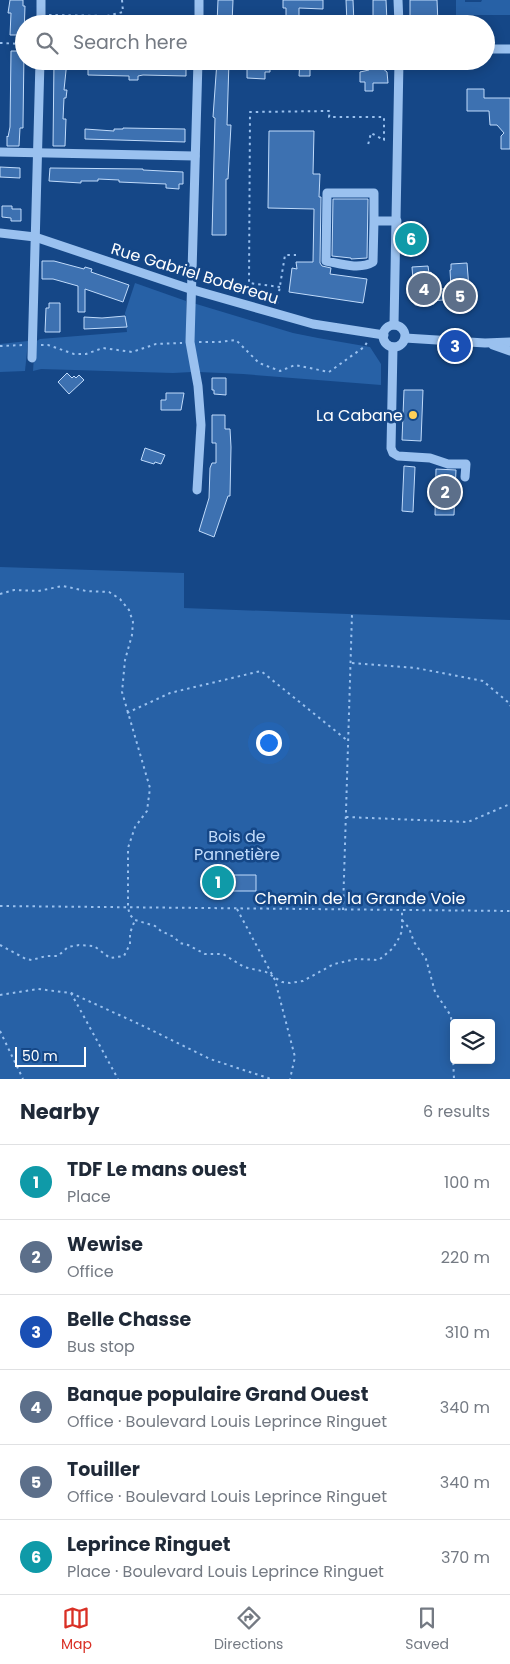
<!DOCTYPE html>
<html lang="en">
<head>
<meta charset="utf-8">
<style>
	:root { --surface:#fff; --page:#f6f6f7; --text:#1f2937; --muted:#747a83; --line:#e0e1e3; --accent:#d93025 }
	body { margin:0; font-family:Poppins,sans-serif; background:var(--page); color:var(--text) }
	.controls { position:absolute; right:15px; bottom:15px; display:grid; overflow:hidden; border-radius:5px; box-shadow:0 2px 12px #0003 }
	.controls button { width:45px; height:45px; display:grid; place-items:center; padding:0; border:0; border-bottom:1px solid var(--line); background:var(--surface); color:var(--text); font:25px sans-serif }
	.scale { position:absolute; left:15px; bottom:12px; width:71px; box-sizing:border-box; padding-left:5px; border:2px solid #fff; border-top:0; font-size:14px; line-height:18px; white-space:nowrap; color:#fff; -webkit-text-stroke:4px #154787; paint-order:stroke }
	.you { position:absolute; left:268px; top:742px; width:18px; height:18px; margin:-12px; border:4px solid #fff; border-radius:50%; background:#1a73e8; box-shadow:0 0 0 8px #1a73e833 }
	.badge { display:grid; place-items:center; width:32px; height:32px; border-radius:50%; background:var(--accent); color:#fff; font-size:16px; font-weight:700 }
	.pin { position:absolute; translate:-50% -50%; border:2px solid #fff; box-shadow:0 1px 5px #0006 }
	.list { margin:0; padding:0; list-style:none }
	h2 { display:flex; justify-content:space-between; align-items:center; height:65px; margin:0; padding:0 20px; font-size:21px }
	h2 small { font-size:16px; font-weight:400; color:var(--muted) }
	.list li { display:grid; grid-template-columns:32px 1fr auto; gap:15px; align-items:center; box-sizing:border-box; height:75px; padding:0 20px; border-top:1px solid var(--line) }
	.list b { display:block; font-size:19px; white-space:nowrap }
	.list p { margin:0; font-size:16px; white-space:nowrap; color:var(--muted) }
	.list em { font-size:16px; font-style:normal; color:var(--muted) }
	.icon { flex:none; width:28px; height:28px; fill:none; stroke:currentColor; stroke-width:2; stroke-linecap:round; stroke-linejoin:round }
	.map { position:relative; flex:none; width:510px; height:1079px; overflow:hidden }
	.search { position:absolute; background:var(--surface); box-shadow:0 2px 12px #0003; left:15px; right:15px; top:15px; height:55px; display:flex; align-items:center; gap:12px; box-sizing:border-box; padding:0 18px; border-radius:28px; color:var(--muted); font-size:19px }
	.sheet { height:515px; background:var(--surface) }
	nav { display:flex; justify-content:space-around; align-items:center; box-sizing:border-box; height:70px; border-top:1px solid var(--line); background:var(--surface); font-size:14px; color:var(--muted) }
	nav a { display:grid; justify-items:center; gap:2px }
	nav .on { color:var(--accent) }
	.map>svg:first-child { display:block }
	.green { fill:#2761a6; fill-rule:evenodd }
	.building { fill:#3d71b1; stroke:#c0dbfb }
	.lines { fill:none; stroke-linecap:round; stroke-linejoin:round }
	.path { stroke:#9ac1ef; stroke-width:2; stroke-dasharray:2.5 4; stroke-linecap:butt }
	.minor { stroke:#9ac1ef; stroke-width:9 }
	.poi-dot { fill:#ffcf58; stroke:#154787; stroke-width:2 }
	.labels { text-anchor:middle; stroke-width:5; stroke-linejoin:round; paint-order:stroke }
	.street-label { font-size:16px; fill:#fff; stroke:#154787 }
	.poi-label { font-size:16px; fill:#fff; stroke:#154787; text-anchor:end }
	.park-label { font-size:16px; fill:#c0dbfb; stroke:#154787 }
</style>
</head>
<body>
<div class="map">
<svg width="510" height="1079" viewBox="0 0 510 1079">
	<rect width="100%" height="100%" fill="#154787"/>
	<g class="green">
		<path d="M456 0H465V2H481L482 0H510V15H456Z"/>
		<path d="M135 283 186 301 187 347 192 372 173 373 41 369 33 371 35 342 40 339 127 332 125 313Z"/>
		<path d="M193 303 293 333 318 338 370 347 381 364V385L243 374 199 372 193 346Z"/>
		<path d="M28 341 25 371 0 372V344Z"/>
		<path d="M0 567 184 573V608L510 620V1079H0ZM454 1023H491V1060H454Z"/>
	</g>
	<g class="building">
		<path d="M10 0H23V6H25L24 35H10L11 13H8Z"/>
		<path d="M218 0H233L232 24H217Z"/>
		<path d="M283 0H323V9L299 8V24H286V8H283Z"/>
		<path d="M346 0H353L354 24H347Z"/>
		<path d="M373 0H386L387 22 373 23Z"/>
		<path d="M410 0H437L438 24H410Z"/>
		<path d="M11 51H24L23 124V128H20L19 146H7V136L8 137 10 127Z"/>
		<path d="M54 61H67L64 90H67L66 98H64L63 119H66L65 146H53Z"/>
		<path d="M88 61 186 62V76L143 75 138 76V80H129V76L88 75Z"/>
		<path d="M217 61H229L227 125H231L228 179H226V235H212L215 118 213 117Z"/>
		<path d="M247 61 270 62V72H265V79L247 78Z"/>
		<path d="M300 61H310V76H299Z"/>
		<path d="M382 66V68L387 72 388 83H373V91H365V82H360V72L369 70V67Z"/>
		<path d="M467 89H484V98H510V149H501V136L504 133 497 125H490L489 111H467Z"/>
		<path d="M123 128 185 129V142L85 139V129L114 131V129H123Z"/>
		<path d="M269 131H314L313 174H320L319 197H321L320 263 322 266 331 268 330 274 367 279 363 303 289 292 292 268 297 269 296 262H313L314 209 268 208Z"/>
		<path d="M0 167 20 168V178L0 177Z"/>
		<path d="M50 168 143 169V170L183 172V184H179V189L166 188V184L119 182V180L98 179V181H81V183L49 181Z"/>
		<path d="M333 199H368L367 258 351 259V258L332 256Z"/>
		<path d="M2 206H12V209H21V221H11V218L2 217Z"/>
		<path d="M42 261H54L84 269 85 267 92 269 91 272 129 285 123 302 85 289V312H78V286L53 279H42Z"/>
		<path d="M467 263 470 301 452 302V299L433 301 434 304 415 305 412 267 428 266 429 273 431 272 433 290 451 288 450 270H451V264Z"/>
		<path d="M49 303H60V332H45L46 308H49Z"/>
		<path d="M125 316 127 327 84 329V317L102 318Z"/>
		<path d="M67 373 72 378 74 376 76 378 79 375 84 380 69 394 58 382Z"/>
		<path d="M212 378H226V395L214 394V390H212Z"/>
		<path d="M404 390H423L421 441 402 440Z"/>
		<path d="M166 393H184L181 410H161V400H166Z"/>
		<path d="M212 415H225V429H230L231 447 230 496H228L214 537 199 531 209 498 210 468 212 463H216V443H212Z"/>
		<path d="M145 448 165 455 161 464 155 462 154 464 141 460Z"/>
		<path d="M404 466 415 467 413 512 402 511Z"/>
		<path d="M436 469 456 470 454 515H435Z"/>
		<path d="M233 875H256V891H232Z"/>
	</g>
	<g class="lines">
		<g class="path">
			<path d="M49 15 107 16V24"/>
			<path d="M107 16 123 12 122 0"/>
			<path d="M0 43 24 44"/>
			<path d="M280 287 249 283 250 112 330 111 329 117H384V140L371 133 368 145"/>
			<path d="M277 304 285 255H296"/>
			<path d="M199 342H218L236 340 259 363 280 371 295 365 329 372 364 347 368 341"/>
			<path d="M41 345H48L74 354H86L103 348 132 352 156 344 182 343"/>
			<path d="M0 346 24 345"/>
			<path d="M0 594 14 590 38 591 63 586 86 591 109 592 120 599 129 610 133 622 132 635 125 660 122 692 150 788 147 811 135 827 128 848V908L130 915 135 920 155 926 161 931 174 937 180 943 188 945 205 954H223L244 967 266 972 282 982 290 983 303 981 334 964 356 959 379 960 393 948 399 938 402 931V910"/>
			<path d="M352 663 416 668 483 681 509 703 510 706"/>
			<path d="M127 713 170 693 261 671 348 741"/>
			<path d="M346 817 468 822 510 804"/>
			<path d="M0 906 510 911"/>
			<path d="M237 909 275 980 295 1057 290 1079"/>
			<path d="M343 910 352 614"/>
			<path d="M402 920 409 928 414 942 426 959 435 992 451 1016 454 1079"/>
			<path d="M0 945 26 959 32 960 46 956H58L68 947 79 945 94 946 110 958 124 956 130 944V933L135 920"/>
			<path d="M71 993 118 1079"/>
			<path d="M0 995 38 989 71 993 139 1024 210 1059 271 1079"/>
			<path d="M0 1031 23 1079"/>
		</g>
		<g class="minor">
			<path d="M398 0 399 24"/>
			<path d="M41 24V0"/>
			<path d="M199 24V0"/>
			<path d="M486 49H510"/>
			<path d="M0 152 195 156"/>
			<path d="M374 221 373 262C360 270 341 264 326 261L327 193H374V221H397"/>
			<path d="M0 233 35 237 190 289 313 324 384 335"/>
			<path d="M394 325 399 61"/>
			<circle cx="394" cy="336" r="11"/>
			<path d="M405 338 485 343 510 342"/>
			<path d="M493 345 510 351"/>
			<path d="M393 347 391 448 393 453 398 456 430 458 448 464H466L465 477"/>
			<path d="M32 358 40 61"/>
			<path d="M197 490 201 425 198 386 190 342 198 61"/>
		</g>
	</g>
	<circle class="poi-dot" cx="413" cy="415" r="5"/>
	<g class="labels">
		<g class="street-label">
			<text transform="translate(195 273) rotate(17)" y="6">Rue Gabriel Bodereau</text>
			<text x="360" y="904">Chemin de la Grande Voie</text>
		</g>
		<g class="poi-label">
			<text x="403" y="421">La Cabane</text>
		</g>
		<g class="park-label">
			<text x="237" y="842">Bois de<tspan x="237" dy="18">Pannetière</tspan></text>
		</g>
	</g>
</svg>
<div class="controls">
<button><svg class="icon" aria-label="layers" viewBox="0 0 24 24"><path d="M12 4l9 5-9 5-9-5zM3 14l9 5 9-5"/></svg></button>
</div>
<div class="scale">50 m</div>
<div class="you"></div>
<div class="pin badge" style="left:218px;top:882px;background:#0f9aa8">1</div>
<div class="pin badge" style="left:445px;top:492px;background:#5c6f8a">2</div>
<div class="pin badge" style="left:455px;top:346px;background:#1a4fb4">3</div>
<div class="pin badge" style="left:424px;top:289px;background:#5c6f8a">4</div>
<div class="pin badge" style="left:460px;top:296px;background:#5c6f8a">5</div>
<div class="pin badge" style="left:411px;top:239px;background:#0f9aa8">6</div>
<div class="search"><svg class="icon" aria-label="search" viewBox="0 0 24 24"><circle cx="10" cy="10" r="6"/><path d="M15 15l6 6"/></svg>Search here</div>
</div>
<section class="sheet">
<h2>Nearby<small>6 results</small></h2>
<ul class="list">
<li><span class="badge" style="background:#0f9aa8">1</span><div><b>TDF Le mans ouest</b><p>Place</p></div><em>100 m</em></li>
<li><span class="badge" style="background:#5c6f8a">2</span><div><b>Wewise</b><p>Office</p></div><em>220 m</em></li>
<li><span class="badge" style="background:#1a4fb4">3</span><div><b>Belle Chasse</b><p>Bus stop</p></div><em>310 m</em></li>
<li><span class="badge" style="background:#5c6f8a">4</span><div><b>Banque populaire Grand Ouest</b><p>Office · Boulevard Louis Leprince Ringuet</p></div><em>340 m</em></li>
<li><span class="badge" style="background:#5c6f8a">5</span><div><b>Touiller</b><p>Office · Boulevard Louis Leprince Ringuet</p></div><em>340 m</em></li>
<li><span class="badge" style="background:#0f9aa8">6</span><div><b>Leprince Ringuet</b><p>Place · Boulevard Louis Leprince Ringuet</p></div><em>370 m</em></li>
</ul>
</section>
<nav>
<a class="on"><svg class="icon" aria-label="map" viewBox="0 0 24 24"><path d="M3 6l6-2 6 2 6-2v14l-6 2-6-2-6 2zM9 4v14M15 6v14"/></svg>Map</a>
<a><svg class="icon" aria-label="directions" viewBox="0 0 24 24"><path d="M12 3l9 9-9 9-9-9zM9 14v-3h6M13 9l2 2-2 2"/></svg>Directions</a>
<a><svg class="icon" aria-label="saved" viewBox="0 0 24 24"><path d="M7 4h10v16l-5-4-5 4z"/></svg>Saved</a>
</nav>
</body>
</html>
